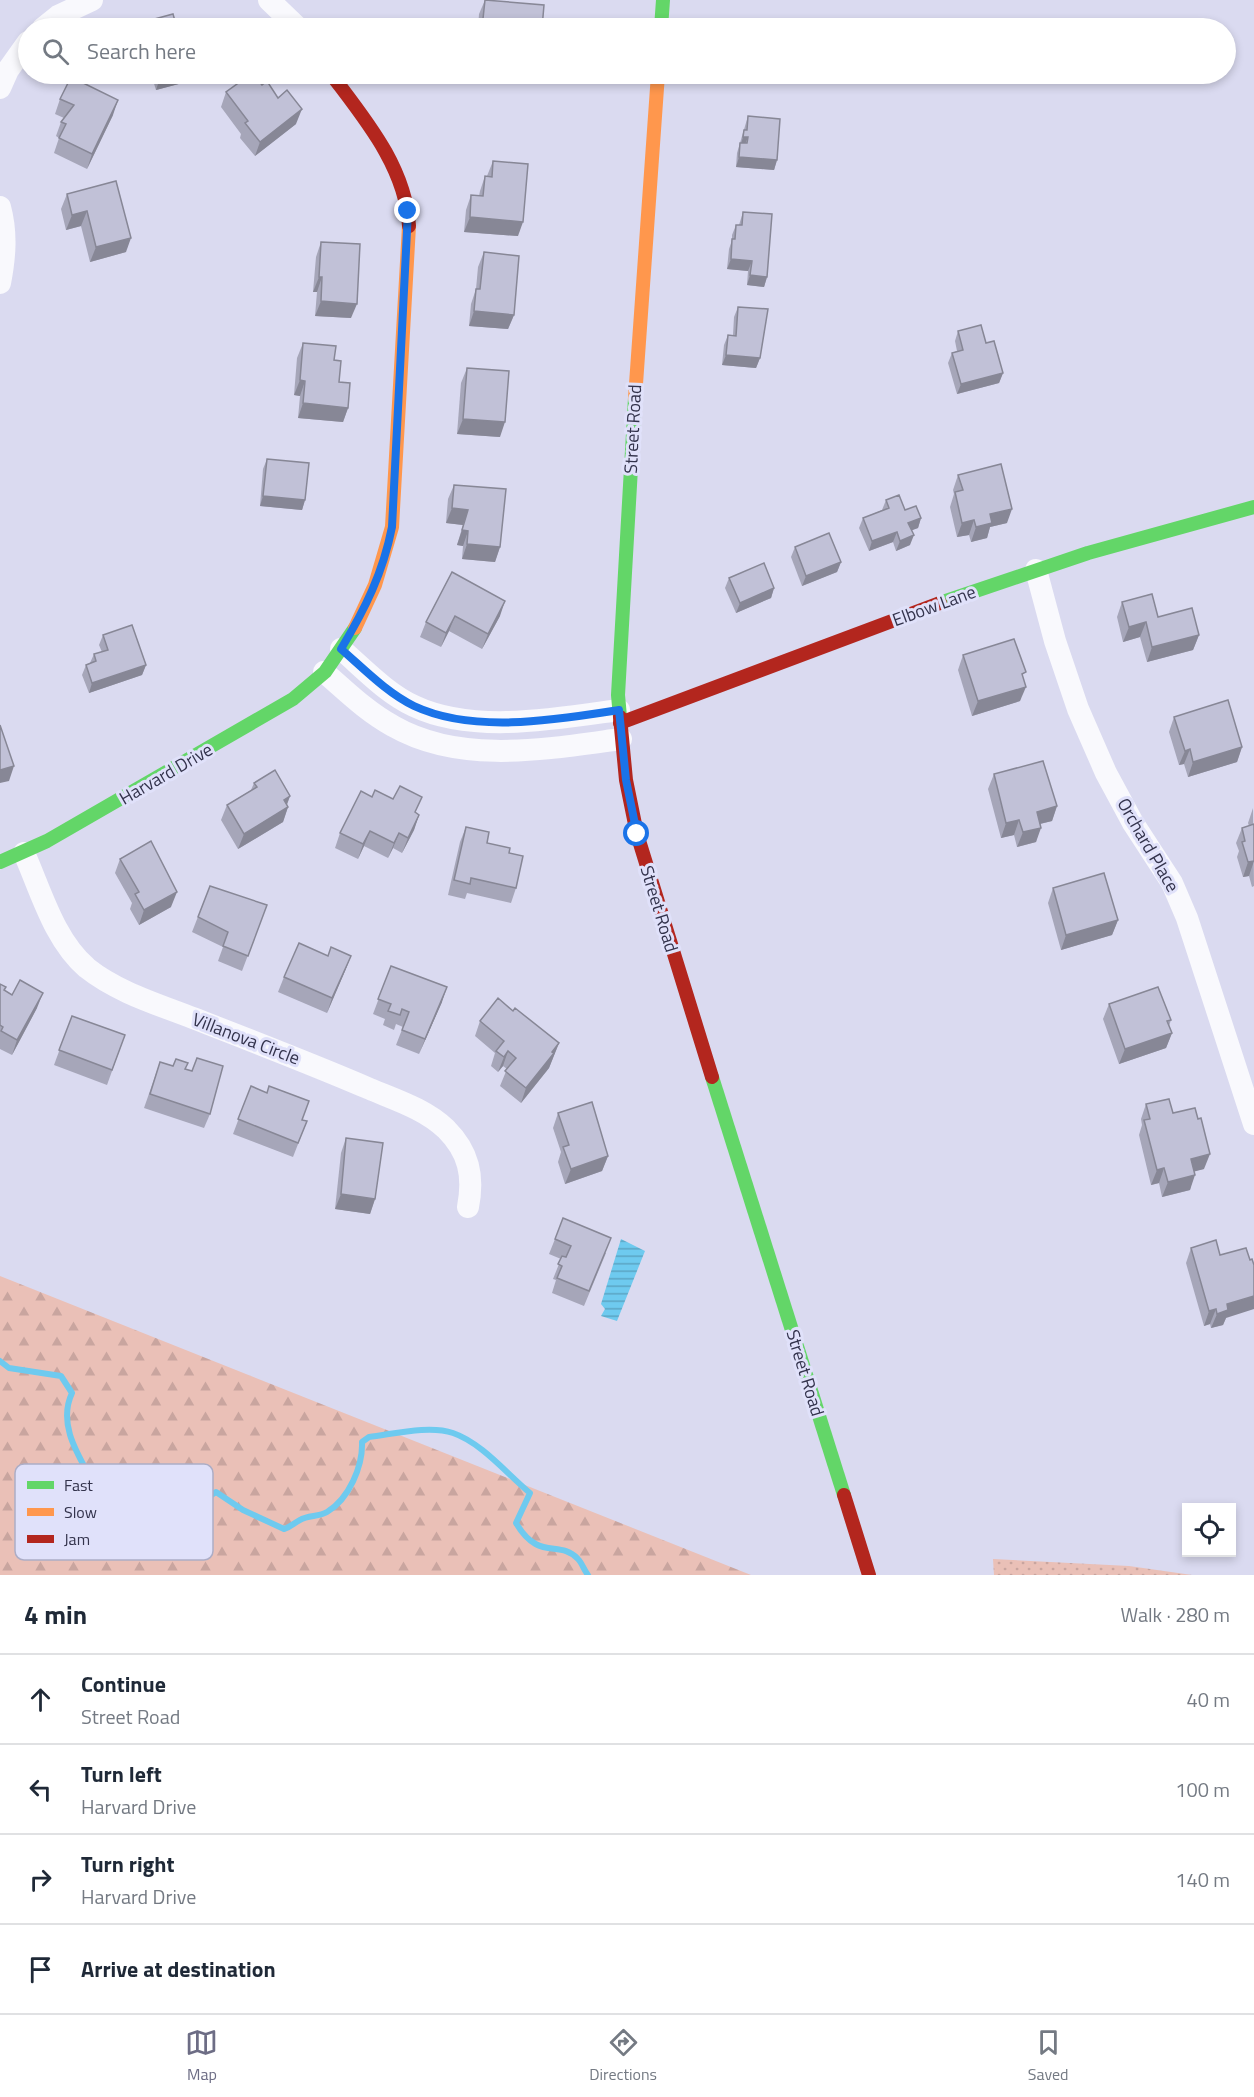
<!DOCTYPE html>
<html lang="en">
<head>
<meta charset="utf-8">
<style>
	:root { --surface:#fff; --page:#f2f2f3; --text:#1f2937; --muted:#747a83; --line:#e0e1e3; --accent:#6d6d85 }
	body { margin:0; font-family:"Titillium Web",sans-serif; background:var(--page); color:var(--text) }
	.controls { position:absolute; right:18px; bottom:18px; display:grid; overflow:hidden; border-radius:0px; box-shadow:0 3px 9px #0003 }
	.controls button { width:54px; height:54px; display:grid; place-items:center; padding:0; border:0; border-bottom:2px solid var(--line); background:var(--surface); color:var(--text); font:30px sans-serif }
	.stop { position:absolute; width:18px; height:18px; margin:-14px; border:4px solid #1a73e8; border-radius:50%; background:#fff }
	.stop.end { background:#1a73e8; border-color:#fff; box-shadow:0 2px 6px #0008 }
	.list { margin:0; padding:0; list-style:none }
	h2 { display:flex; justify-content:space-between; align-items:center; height:78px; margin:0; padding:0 24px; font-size:26px }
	h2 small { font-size:20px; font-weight:400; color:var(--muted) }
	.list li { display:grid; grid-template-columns:39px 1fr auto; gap:18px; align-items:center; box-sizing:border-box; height:90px; padding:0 24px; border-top:2px solid var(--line) }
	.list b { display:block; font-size:22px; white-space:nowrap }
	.list p { margin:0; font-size:20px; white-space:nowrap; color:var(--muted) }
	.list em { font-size:20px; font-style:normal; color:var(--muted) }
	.icon { flex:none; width:33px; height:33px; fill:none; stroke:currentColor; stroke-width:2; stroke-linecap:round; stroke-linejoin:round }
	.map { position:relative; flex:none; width:1254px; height:1575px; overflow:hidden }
	.search { position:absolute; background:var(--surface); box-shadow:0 3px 9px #0003; left:18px; right:18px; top:18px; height:66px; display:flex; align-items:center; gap:15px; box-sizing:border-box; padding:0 21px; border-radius:33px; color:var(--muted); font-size:22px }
	.sheet { height:438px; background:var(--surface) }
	nav { display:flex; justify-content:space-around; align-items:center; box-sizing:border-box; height:84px; border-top:2px solid var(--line); background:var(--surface); font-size:16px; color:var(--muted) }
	nav a { display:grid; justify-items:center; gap:3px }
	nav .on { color:var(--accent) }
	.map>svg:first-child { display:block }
	.grass { fill:url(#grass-dots) }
	.forest { fill:url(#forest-firs) }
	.water { fill:url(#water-rules) }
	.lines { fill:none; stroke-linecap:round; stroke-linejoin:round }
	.stream { stroke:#6ecaef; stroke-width:6 }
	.street { stroke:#f9f9fd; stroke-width:22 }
	.fast { stroke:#63d668; stroke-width:14 }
	.slow { stroke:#ff974d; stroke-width:14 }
	.jam { stroke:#b3261e; stroke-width:14 }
	.wall { fill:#a6a6b9 }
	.shaded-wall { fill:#878796 }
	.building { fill:#c1c1d7; stroke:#878796; stroke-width:1.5 }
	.route { stroke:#1a73e8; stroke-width:8 }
	.labels { text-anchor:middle; stroke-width:6; stroke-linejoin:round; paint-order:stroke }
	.street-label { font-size:18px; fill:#33334c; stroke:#e0e1fa }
	.key { fill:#e0e1fa; stroke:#acadc6; stroke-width:1.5 }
	.key-label { font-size:16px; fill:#33334c }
</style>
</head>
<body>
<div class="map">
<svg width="1254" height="1575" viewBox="0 0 1254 1575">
	<defs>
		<pattern id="grass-dots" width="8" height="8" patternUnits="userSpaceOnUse" patternTransform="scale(1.5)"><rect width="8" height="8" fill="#eac0b7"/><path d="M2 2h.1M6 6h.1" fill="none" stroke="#c9a59f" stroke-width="1.8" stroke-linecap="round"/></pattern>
		<pattern id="forest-firs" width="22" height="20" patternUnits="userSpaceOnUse" patternTransform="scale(1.5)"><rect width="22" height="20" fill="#eac0b7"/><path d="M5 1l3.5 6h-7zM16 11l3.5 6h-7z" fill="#c9a59f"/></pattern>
		<pattern id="water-rules" width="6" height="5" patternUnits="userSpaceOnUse" patternTransform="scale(1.5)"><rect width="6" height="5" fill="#6ecaef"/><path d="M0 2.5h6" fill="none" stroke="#5ba5c4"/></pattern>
	</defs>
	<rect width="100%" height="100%" fill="#dadaf0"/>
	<path class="grass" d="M993 1559 1129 1566 1192 1575H994Z"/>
	<path class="forest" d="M0 1276 751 1575H0Z"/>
	<path class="water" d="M621 1239 645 1251 617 1321 601 1316 605 1309 601 1304Z"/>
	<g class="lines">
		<path class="stream" d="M0 1361 9 1368 61 1376 72 1393C57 1425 79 1456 94 1484L158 1503 201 1502 216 1492 243 1510 284 1529C291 1527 294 1523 300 1520 308 1515 319 1517 327 1512 349 1499 363 1466 362 1442L369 1437C394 1434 429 1425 453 1433 482 1443 507 1474 530 1493L516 1523C539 1562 559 1539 578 1559 582 1563 584 1570 588 1575"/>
		<g class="street">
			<path d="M269 0 298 28"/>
			<path d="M43 28 58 16 92 0"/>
			<path d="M0 88 8 70 28 42"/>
			<path d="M0 207C7 233 5 257 0 283"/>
			<path d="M1036 570 1055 641 1078 709 1106 773 1133 823 1172 883 1187 918 1254 1124"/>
			<path d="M341 649C363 668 386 693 414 706 473 734 555 719 619 710"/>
			<path d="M324 672C346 691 367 712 393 726 461 765 547 749 621 739"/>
			<path d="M24 853C41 891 54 940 87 968 117 992 157 1004 193 1018 252 1041 312 1064 370 1089 396 1100 425 1109 446 1129 469 1152 474 1176 468 1207"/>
		</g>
		<g class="fast">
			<path d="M661 28 663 0"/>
			<path d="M940 603 1088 553 1254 507"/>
			<path d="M620 717 618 695 635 398"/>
			<path d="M0 862 47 841 293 699 325 672 355 628"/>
			<path d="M712 1077 844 1495"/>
		</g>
		<g class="slow">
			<path d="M635 398 658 74"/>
			<path d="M355 628 375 585 392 527 409 226"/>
		</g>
		<g class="jam">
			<path d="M331 74C364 118 406 167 409 226"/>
			<path d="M620 717 626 780 637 834 712 1077"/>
			<path d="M620 723 940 603"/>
			<path d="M844 1495 869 1575"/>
		</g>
	</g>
	<g class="wall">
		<path d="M485 0 542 28H478L479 14Z"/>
		<path d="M147 21 177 28H193H144Z"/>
		<path d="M151 74H202L192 76 190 81 156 90Z"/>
		<path d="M262 85 278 98 296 124 255 156 240 138 241 134 221 107 226 92Z"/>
		<path d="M60 99 113 115 87 169 54 153 59 138 56 136 61 122 64 118 55 114Z"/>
		<path d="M748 116 777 160 774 170 736 167 737 153Z"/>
		<path d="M493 161 518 236 464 232 466 210 471 195 479 196 480 191 485 176H487Z"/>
		<path d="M116 181 126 252 90 262 81 226 66 230 61 209 67 194Z"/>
		<path d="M743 212 767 277 764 287 747 285 748 271 727 269 729 249 732 240V235L736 225H739Z"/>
		<path d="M321 242 351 318 315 316 317 292H313L316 257Z"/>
		<path d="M484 252 514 315 508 329 469 326 471 304 476 289 478 267Z"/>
		<path d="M738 307 760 358 756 368 722 365 724 345 728 335H733L734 317Z"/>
		<path d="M958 331 986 343 1003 373 999 383 957 394 948 363 952 353 957 351 955 341Z"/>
		<path d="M303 343 334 360 339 382 348 408 343 422 298 418 300 396 294 395 297 358Z"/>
		<path d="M467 368 500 437 457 434 461 383Z"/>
		<path d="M267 459 305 500 302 510 260 506 263 469Z"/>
		<path d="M958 475 1007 523 990 527 987 538 971 542 969 535 957 537 950 507 954 494 953 490Z"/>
		<path d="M454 485 500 547 495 562 462 559 463 546 457 545 463 525 446 523 448 499Z"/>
		<path d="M886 500 905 510 921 518 918 528 911 530 910 545 896 551 893 542 869 551 859 528 863 518 882 510Z"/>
		<path d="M795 547 841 562 837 572 802 586 791 557Z"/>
		<path d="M452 572 500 616 482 649 449 631 441 647 420 637 426 622Z"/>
		<path d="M729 578 774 588 771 598 736 613 725 588Z"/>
		<path d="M1122 602 1199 635 1193 650 1147 662 1140 637 1123 642 1117 617Z"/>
		<path d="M103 635 146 665 142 675 89 693 82 675 86 665 90 663 94 654 102 652 99 645Z"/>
		<path d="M963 655 1024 680 1020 701 972 716 958 670Z"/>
		<path d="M1174 717 1242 747 1237 762 1188 777 1184 764 1179 765 1169 732Z"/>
		<path d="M994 774 1057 806 1052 821 1040 824 1036 842 1017 847 1014 835 1001 838 988 789Z"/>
		<path d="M254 783 290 796 287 805 288 807 283 822 238 849 221 820 227 805 251 790Z"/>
		<path d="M1253 808 1254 886 1252 887 1249 876 1243 877 1237 857 1239 851 1236 843 1242 828 1249 826 1248 823Z"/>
		<path d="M416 813 419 815 414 830 402 853 393 848 388 858 364 846 358 859 335 848 340 833Z"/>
		<path d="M466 827 487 843 509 853 516 888 511 903 467 893 465 899 448 895 460 842Z"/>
		<path d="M120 859 171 907 139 925 130 909 132 903 115 873Z"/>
		<path d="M210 886 267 905 242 971 218 961 223 947 192 932Z"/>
		<path d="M1053 888 1118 920 1112 935 1061 950 1048 903Z"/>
		<path d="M328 956H351L345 971 327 1013 278 992 284 977Z"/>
		<path d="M391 966 442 1002 419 1054 396 1045 403 1027 396 1024 394 1030 383 1025 385 1019 373 1014Z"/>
		<path d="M0 984 4 991 37 1008 12 1055 0 1049Z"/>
		<path d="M1109 1004 1171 1020 1169 1026 1172 1033 1166 1048 1119 1064 1103 1019Z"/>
		<path d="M513 1011 559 1043 549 1068 521 1103 500 1086 507 1069 503 1066 498 1072 491 1066 495 1053 475 1036 480 1021Z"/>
		<path d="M72 1016 125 1035 107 1085 54 1065Z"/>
		<path d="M160 1062 185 1069 210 1114 204 1128 144 1108Z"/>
		<path d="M251 1086 302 1120 307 1121 293 1157 233 1134Z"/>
		<path d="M1146 1104 1173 1113 1204 1169 1194 1171 1190 1190 1162 1197 1159 1183 1151 1185 1139 1135 1142 1125 1141 1119Z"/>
		<path d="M558 1113 608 1156 602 1171 565 1184 558 1162 561 1152 553 1128Z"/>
		<path d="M346 1138 375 1199 370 1214 335 1209 341 1153Z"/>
		<path d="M555 1239 606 1253 584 1306 552 1293 556 1280 553 1279 561 1259 549 1254Z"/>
		<path d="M1191 1248 1226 1318 1223 1325 1211 1328 1210 1324 1204 1326 1186 1263Z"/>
	</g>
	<g class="shaded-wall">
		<path d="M169 74H202L192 76 190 81 156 90 161 75Z"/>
		<path d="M118 100 113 115 87 169 92 154Z"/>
		<path d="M302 109 296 124 255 156 260 142Z"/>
		<path d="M743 137H748L744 147H740Z"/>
		<path d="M739 157 777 160 774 170 736 167Z"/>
		<path d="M87 211 81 226 66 230 72 215Z"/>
		<path d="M470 217 523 222 518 236 464 232Z"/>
		<path d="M131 238 126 252 90 262 96 247Z"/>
		<path d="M731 259 752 261 748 271 727 269Z"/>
		<path d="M750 275 767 277 764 287 747 285Z"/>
		<path d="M319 277H322L317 292H313Z"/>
		<path d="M321 301 357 304 351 318 315 316Z"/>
		<path d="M474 311 514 315 508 329 469 326Z"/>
		<path d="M726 355 760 358 756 368 722 365Z"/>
		<path d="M1003 373 999 383 957 394 961 384Z"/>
		<path d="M300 380 305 381 300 396 294 395Z"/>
		<path d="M303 403 348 408 343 422 298 418Z"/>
		<path d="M463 419 505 422 500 437 457 434Z"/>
		<path d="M263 496 305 500 302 510 260 506Z"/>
		<path d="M452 508 468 510 463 525 446 523Z"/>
		<path d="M1012 509 1007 523 990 527 987 538 971 542 976 527 990 514Z"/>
		<path d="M921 518 918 528 905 533 908 523Z"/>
		<path d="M974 520 969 535 957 537 962 523Z"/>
		<path d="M462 530 468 531 463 546 457 545Z"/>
		<path d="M897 532 893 542 869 551 872 541Z"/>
		<path d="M914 535 910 545 896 551 900 541Z"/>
		<path d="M467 544 500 547 495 562 462 559Z"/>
		<path d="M841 562 837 572 802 586 806 576Z"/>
		<path d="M774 588 771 598 736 613 740 603Z"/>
		<path d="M505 601 500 616 482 649 488 634Z"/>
		<path d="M455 616 449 631 441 647 446 633Z"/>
		<path d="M1146 622 1140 637 1123 642 1129 627Z"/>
		<path d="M1199 635 1193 650 1147 662 1152 647Z"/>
		<path d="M146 665 142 675 89 693 92 683Z"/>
		<path d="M1026 687 1020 701 972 716 978 701Z"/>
		<path d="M1242 747 1237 762 1188 777 1193 762Z"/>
		<path d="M1190 749 1184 764 1179 765 1185 751Z"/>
		<path d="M14 766 9 781 0 783V770Z"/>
		<path d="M290 796 285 809 288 807 283 822 238 849 244 834 284 800Z"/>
		<path d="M1057 806 1052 821 1031 826 1037 812Z"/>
		<path d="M419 815 414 830 402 853 408 838Z"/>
		<path d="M1019 820 1014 835 1001 838 1006 823Z"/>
		<path d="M1041 828 1036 842 1017 847 1023 832Z"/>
		<path d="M370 831 364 846 358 859 363 844Z"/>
		<path d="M399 833 393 848 388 858 394 843Z"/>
		<path d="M1254 861 1249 876 1243 877 1248 862Z"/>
		<path d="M177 892 171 907 139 925 144 910Z"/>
		<path d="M1118 920 1112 935 1061 950 1066 935Z"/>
		<path d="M351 956 345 971 327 1013 332 998Z"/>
		<path d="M447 987 442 1002 419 1054 425 1039Z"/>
		<path d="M43 993 37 1008 12 1055 17 1040Z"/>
		<path d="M1172 1033 1166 1048 1119 1064 1125 1049Z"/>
		<path d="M559 1043 549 1068 521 1103 526 1088Z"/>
		<path d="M508 1051 503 1066 498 1072 504 1057Z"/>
		<path d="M1210 1154 1204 1169 1185 1174 1191 1159Z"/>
		<path d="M608 1156 602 1171 565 1184 571 1169Z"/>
		<path d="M1164 1168 1159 1183 1151 1185 1157 1170Z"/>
		<path d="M1195 1175 1190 1190 1162 1197 1168 1182Z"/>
		<path d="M341 1194 375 1199 370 1214 335 1209Z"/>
		<path d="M1254 1296V1309L1226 1318 1223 1325 1211 1328 1217 1314 1227 1304Z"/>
		<path d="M1216 1309 1210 1324 1204 1326 1209 1311Z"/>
	</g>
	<g class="building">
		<path d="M485 0 544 5 542 28H482Z"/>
		<path d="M173 14 177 28 192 24 193 28H149L147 21Z"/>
		<path d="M251 74H253L262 85 267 81 278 98 287 90 302 109 260 142 245 123 248 121 226 92Z"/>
		<path d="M71 77 118 100 92 154 59 138 66 124 61 122 74 105 60 99Z"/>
		<path d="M748 116 780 119 777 160 739 157 740 143H747L748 137H743L744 130H747Z"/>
		<path d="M493 161 528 164 523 222 470 217 471 195 483 196 485 176 492 177Z"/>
		<path d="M116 181 131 238 96 247 87 211 72 215 67 194Z"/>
		<path d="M743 212 772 214 767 277 750 275 752 261 731 259 732 239H735L736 225H742Z"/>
		<path d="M321 242 360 244 357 304 321 301 322 277H319Z"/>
		<path d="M484 252 519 256 514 315 474 311 476 289H480Z"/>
		<path d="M738 307 768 309 760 358 726 355 728 335 736 336Z"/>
		<path d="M981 325 986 343 994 341 1003 373 961 384 952 353 963 350 958 331Z"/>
		<path d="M303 343 336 346 334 360 341 361 339 382 350 383 348 408 303 403 305 381 300 380Z"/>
		<path d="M467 368 509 371 505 422 463 419Z"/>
		<path d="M267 459 309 463 305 500 263 496Z"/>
		<path d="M1001 464 1012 509 990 514 992 523 976 527 974 520 962 523 955 492 963 490 958 475Z"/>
		<path d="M454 485 506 489 500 547 467 544 468 531 462 530 468 510 452 508Z"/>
		<path d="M899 495 905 510 916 506 921 518 908 523 914 535 900 541 897 532 872 541 863 518 889 508 886 500Z"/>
		<path d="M829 533 841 562 806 576 795 547Z"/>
		<path d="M764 563 774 588 740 603 729 578Z"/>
		<path d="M452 572 505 601 488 634 455 616 446 633 426 622Z"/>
		<path d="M1152 594 1158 617 1192 608 1199 635 1152 647 1146 622 1129 627 1122 602Z"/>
		<path d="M132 625 146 665 92 683 86 665 96 661 94 654 108 650 103 635Z"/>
		<path d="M1014 639 1026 672 1022 674 1026 687 978 701 963 655Z"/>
		<path d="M1228 700 1242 747 1193 762 1190 749 1185 751 1174 717Z"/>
		<path d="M0 725 14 766 0 770Z"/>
		<path d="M1043 761 1057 806 1037 812 1041 828 1023 832 1019 820 1006 823 994 774Z"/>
		<path d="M275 770 290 796 284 800 288 807 244 834 227 805 257 787 254 783Z"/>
		<path d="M400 786 422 797 415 812 419 815 408 838 399 833 394 843 370 831 363 844 340 833 361 791 372 797 375 790 393 799Z"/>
		<path d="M1254 824V861L1248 862 1242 842 1245 841 1242 828Z"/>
		<path d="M466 827 489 832 487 843 510 848 509 853 523 856 516 888 471 878 470 884 454 880Z"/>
		<path d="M151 841 177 892 144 910 135 894 139 892 120 859Z"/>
		<path d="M1104 873 1118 920 1066 935 1053 888Z"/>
		<path d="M210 886 267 905 248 956 223 946 228 932 198 917Z"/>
		<path d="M299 943 328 956 331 947 351 956 332 998 284 977Z"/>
		<path d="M391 966 447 987 425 1039 402 1030 409 1012 402 1009 400 1015 388 1011 391 1004 378 999Z"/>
		<path d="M20 980 43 993 17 1040 1 1031 3 1027 0 1025V984L6 987 4 990 12 995Z"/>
		<path d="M1158 987 1171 1020 1167 1021 1172 1033 1125 1049 1109 1004Z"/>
		<path d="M498 998 513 1011 515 1008 559 1043 552 1052 554 1053 526 1088 505 1071 516 1058 508 1051 504 1057 496 1051 504 1041 480 1021Z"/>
		<path d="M72 1016 125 1035 112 1070 59 1050Z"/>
		<path d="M197 1058 223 1066 210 1114 150 1094 160 1062 173 1066 176 1059 188 1063 185 1069 192 1071Z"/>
		<path d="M251 1086 267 1093 269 1086 309 1101 302 1120 307 1121 298 1143 238 1119Z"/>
		<path d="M1169 1099 1173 1113 1195 1108 1198 1119 1201 1118 1210 1154 1191 1159 1195 1175 1168 1182 1164 1168 1157 1170 1144 1120 1150 1119 1146 1104Z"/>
		<path d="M592 1102 608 1156 571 1169 563 1147 569 1145 558 1113Z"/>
		<path d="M346 1138 383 1143 375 1199 341 1194Z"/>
		<path d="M563 1218 611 1238 589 1291 557 1278 562 1266 558 1264 562 1256 566 1257 571 1246 555 1239Z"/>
		<path d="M1216 1240 1220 1255 1246 1248 1250 1260 1252 1259 1254 1265V1296L1227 1304 1228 1310 1217 1314 1216 1309 1209 1311 1191 1248Z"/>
	</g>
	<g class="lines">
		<path class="route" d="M408 211 392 527C383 573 365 609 341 649 363 668 387 693 414 706 474 734 555 720 619 710L626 780 637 834"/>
	</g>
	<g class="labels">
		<g class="street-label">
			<text transform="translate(633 429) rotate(-87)" y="6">Street Road</text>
			<text transform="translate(934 606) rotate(-20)" y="6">Elbow Lane</text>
			<text transform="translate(166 774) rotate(-30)" y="6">Harvard Drive</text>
			<text transform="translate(1148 845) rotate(60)" y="6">Orchard Place</text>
			<text transform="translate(659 909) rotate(73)" y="6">Street Road</text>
			<text transform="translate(246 1039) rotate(21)" y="6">Villanova Circle</text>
			<text transform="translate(805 1373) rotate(73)" y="6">Street Road</text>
		</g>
	</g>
	<rect x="15" y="1464" width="198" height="96" rx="9" class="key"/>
	<rect x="27" y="1481" width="27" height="8" fill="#63d668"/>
	<rect x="27" y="1508" width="27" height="8" fill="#ff974d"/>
	<rect x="27" y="1535" width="27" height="8" fill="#b3261e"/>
	<g class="key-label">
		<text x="64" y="1491">Fast</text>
		<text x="64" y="1518">Slow</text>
		<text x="64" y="1545">Jam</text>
	</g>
</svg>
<div class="controls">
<button><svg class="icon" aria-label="locate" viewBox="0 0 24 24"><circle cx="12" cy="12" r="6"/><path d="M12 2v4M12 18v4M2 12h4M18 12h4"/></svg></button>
</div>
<div class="stop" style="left:637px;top:834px"></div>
<div class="stop end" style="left:408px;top:211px"></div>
<div class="search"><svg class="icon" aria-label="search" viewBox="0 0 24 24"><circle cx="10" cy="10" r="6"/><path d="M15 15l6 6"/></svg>Search here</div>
</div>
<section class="sheet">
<h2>4 min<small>Walk · 280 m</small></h2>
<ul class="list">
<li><svg class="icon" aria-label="ahead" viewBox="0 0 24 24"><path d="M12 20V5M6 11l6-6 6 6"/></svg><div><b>Continue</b><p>Street Road</p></div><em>40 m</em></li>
<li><svg class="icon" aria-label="left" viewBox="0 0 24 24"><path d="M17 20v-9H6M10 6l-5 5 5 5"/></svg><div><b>Turn left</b><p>Harvard Drive</p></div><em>100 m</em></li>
<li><svg class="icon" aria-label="right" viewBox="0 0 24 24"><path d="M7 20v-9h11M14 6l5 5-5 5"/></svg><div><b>Turn right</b><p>Harvard Drive</p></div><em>140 m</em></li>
<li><svg class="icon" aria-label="arrive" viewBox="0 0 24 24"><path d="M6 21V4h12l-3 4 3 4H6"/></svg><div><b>Arrive at destination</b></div></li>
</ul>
</section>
<nav>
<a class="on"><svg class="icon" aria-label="map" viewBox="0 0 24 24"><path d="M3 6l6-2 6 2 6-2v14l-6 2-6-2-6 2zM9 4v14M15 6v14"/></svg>Map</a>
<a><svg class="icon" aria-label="directions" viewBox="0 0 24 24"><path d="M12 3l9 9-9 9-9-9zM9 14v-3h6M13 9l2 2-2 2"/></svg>Directions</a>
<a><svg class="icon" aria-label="saved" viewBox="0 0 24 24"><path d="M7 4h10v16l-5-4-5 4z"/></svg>Saved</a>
</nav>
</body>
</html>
